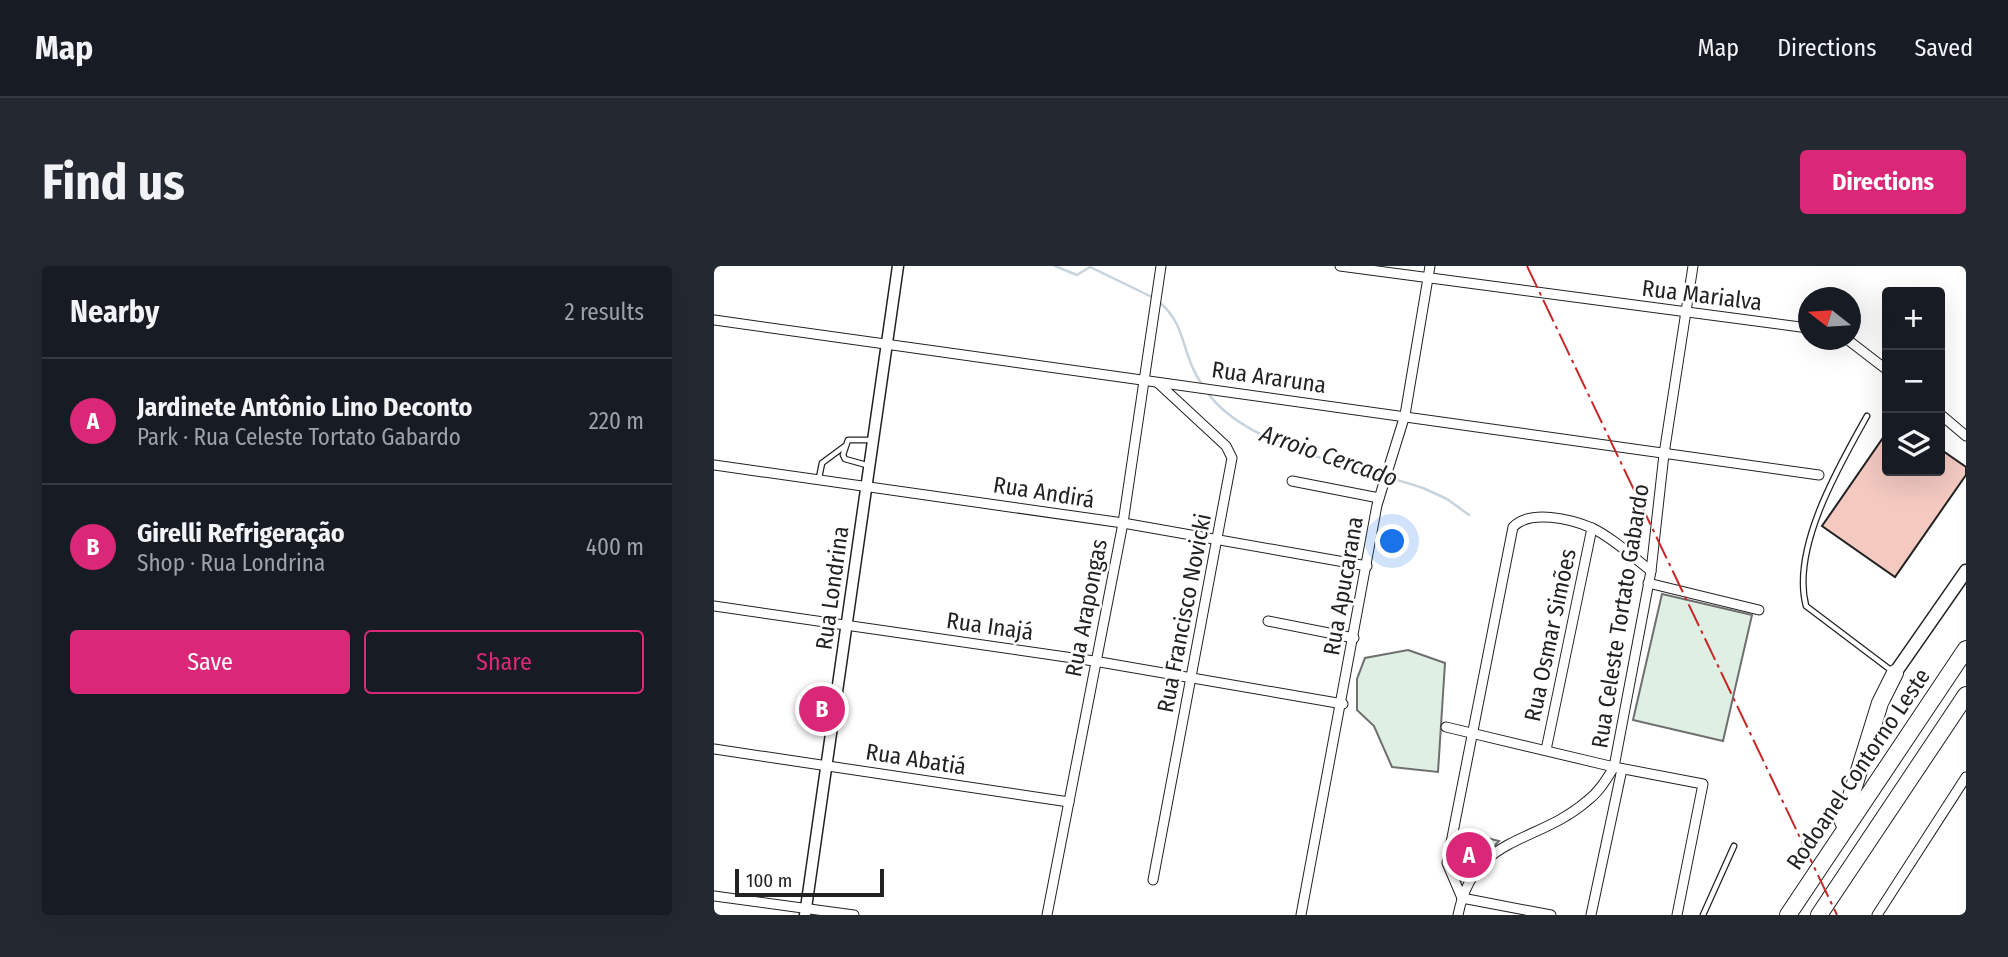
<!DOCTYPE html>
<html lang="en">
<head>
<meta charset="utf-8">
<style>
	:root { --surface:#171b24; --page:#242831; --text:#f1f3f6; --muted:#9ea1a6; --line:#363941; --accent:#db2777 }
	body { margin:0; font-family:"Fira Sans Condensed",sans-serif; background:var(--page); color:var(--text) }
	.controls { position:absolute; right:21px; top:21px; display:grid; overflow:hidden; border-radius:7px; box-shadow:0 7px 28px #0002 }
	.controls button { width:63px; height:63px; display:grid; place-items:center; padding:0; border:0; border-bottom:2px solid var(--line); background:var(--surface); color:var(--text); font:35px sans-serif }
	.compass { position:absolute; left:1084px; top:21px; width:63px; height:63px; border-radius:50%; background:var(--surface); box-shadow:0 7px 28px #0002; rotate:287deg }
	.scale { position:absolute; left:21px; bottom:18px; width:149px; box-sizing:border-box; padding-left:7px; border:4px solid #222; border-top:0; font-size:19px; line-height:24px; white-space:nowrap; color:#222; -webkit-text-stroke:5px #fff; paint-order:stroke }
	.you { position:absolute; left:679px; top:276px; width:24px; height:24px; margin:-18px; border:5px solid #fff; border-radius:50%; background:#1a73e8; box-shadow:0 0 0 10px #1a73e833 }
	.badge { display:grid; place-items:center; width:46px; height:46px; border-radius:50%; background:var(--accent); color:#fff; font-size:23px; font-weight:700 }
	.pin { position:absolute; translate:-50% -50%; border:4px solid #fff; box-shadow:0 2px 7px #0006 }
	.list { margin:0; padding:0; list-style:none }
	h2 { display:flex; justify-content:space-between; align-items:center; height:91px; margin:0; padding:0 28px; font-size:30px }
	h2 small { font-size:23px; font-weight:400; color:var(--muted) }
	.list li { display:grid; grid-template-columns:46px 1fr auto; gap:21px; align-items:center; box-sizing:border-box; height:126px; padding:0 28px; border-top:2px solid var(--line) }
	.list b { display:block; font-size:26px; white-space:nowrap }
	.list p { margin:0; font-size:23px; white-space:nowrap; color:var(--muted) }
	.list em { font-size:23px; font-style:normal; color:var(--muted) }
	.actions { display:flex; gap:14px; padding:21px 28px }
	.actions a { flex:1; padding:16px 0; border:2px solid var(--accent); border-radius:7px; text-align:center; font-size:24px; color:var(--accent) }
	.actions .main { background:var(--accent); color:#fff }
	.icon { flex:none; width:38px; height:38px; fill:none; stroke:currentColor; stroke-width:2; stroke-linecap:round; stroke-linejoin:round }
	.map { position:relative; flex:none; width:1252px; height:649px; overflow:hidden; border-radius:7px }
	header { display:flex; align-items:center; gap:42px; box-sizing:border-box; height:98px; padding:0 35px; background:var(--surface); border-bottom:2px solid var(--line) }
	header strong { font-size:33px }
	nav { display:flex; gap:38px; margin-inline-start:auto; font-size:24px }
	.intro { display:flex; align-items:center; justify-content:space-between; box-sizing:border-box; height:168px; padding:0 42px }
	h1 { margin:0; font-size:49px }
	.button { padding:18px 32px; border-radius:7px; background:var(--accent); color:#fff; font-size:24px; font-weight:700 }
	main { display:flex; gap:42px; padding:0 42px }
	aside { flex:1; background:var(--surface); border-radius:7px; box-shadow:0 7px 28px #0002 }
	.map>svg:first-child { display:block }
	.green { fill:#e0efe3; stroke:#6f6f6f; stroke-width:2 }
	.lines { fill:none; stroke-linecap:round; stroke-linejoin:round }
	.stream { stroke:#c7d3dd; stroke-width:2.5 }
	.building { fill:#f3c9c0; stroke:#222; stroke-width:2 }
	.service-casing { stroke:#222; stroke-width:7 }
	.minor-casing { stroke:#222; stroke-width:11 }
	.tertiary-casing { stroke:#222; stroke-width:13 }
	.secondary-casing { stroke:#222; stroke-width:15 }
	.motorway-casing { stroke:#222; stroke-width:18 }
	.service { stroke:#fff; stroke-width:4.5 }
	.minor { stroke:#fff; stroke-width:9 }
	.tertiary { stroke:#fff; stroke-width:10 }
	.secondary { stroke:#fff; stroke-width:12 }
	.motorway { stroke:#fff; stroke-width:16 }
	.power { stroke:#c62828; stroke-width:2; stroke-dasharray:24 5 3.5 5; stroke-linecap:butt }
	.labels { text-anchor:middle; stroke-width:5; stroke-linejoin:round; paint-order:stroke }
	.street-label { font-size:23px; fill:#222; stroke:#fff }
	.water-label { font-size:24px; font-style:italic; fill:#222; stroke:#fff }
</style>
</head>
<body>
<header>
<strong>Map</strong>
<nav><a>Map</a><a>Directions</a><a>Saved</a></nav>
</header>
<div class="intro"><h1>Find us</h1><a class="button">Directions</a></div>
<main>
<aside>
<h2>Nearby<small>2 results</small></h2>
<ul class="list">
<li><span class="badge">A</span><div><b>Jardinete Antônio Lino Deconto</b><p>Park · Rua Celeste Tortato Gabardo</p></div><em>220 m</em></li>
<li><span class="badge">B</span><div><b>Girelli Refrigeração</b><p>Shop · Rua Londrina</p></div><em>400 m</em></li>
</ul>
<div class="actions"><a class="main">Save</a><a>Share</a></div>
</aside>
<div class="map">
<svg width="1252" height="649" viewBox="0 0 1252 649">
	<rect width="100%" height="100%" fill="#fff"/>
	<g class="green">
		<path d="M948 328 1038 349 1009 475 919 454Z"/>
		<path d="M694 384 731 397 724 506 678 501 660 460 643 444V413L651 392Z"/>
		<path d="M746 565 785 575 747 615 740 586Z"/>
	</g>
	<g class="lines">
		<g class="stream">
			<path d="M341 0 363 9 376 1 440 32"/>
			<path d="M445 36C473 58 467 90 489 120"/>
			<path d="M493 126C532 182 646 201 709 222L733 233 755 249"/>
		</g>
	</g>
	<path class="building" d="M1173 166V205H1226V183L1252 201V209L1181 311 1108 260Z"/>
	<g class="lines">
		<defs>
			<g id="service">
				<path d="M1153 150C1125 200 1077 282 1092 340L1178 405"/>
				<path d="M156 200 131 193 129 189 134 174H159"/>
				<path d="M105 212 108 197 131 180"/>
				<path d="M989 649 1020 580"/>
			</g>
			<g id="minor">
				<path d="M626 0 1094 62"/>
				<path d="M0 54 1105 209"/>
				<path d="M1134 74 1173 104"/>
				<path d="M1226 148 1252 170"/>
				<path d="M0 199 409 257 653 300"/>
				<path d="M578 215 665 232"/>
				<path d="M934 317 1045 344"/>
				<path d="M0 340 380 395 629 438"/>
				<path d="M554 355 640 372"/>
				<path d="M732 461 900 501 989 518 963 649"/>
				<path d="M0 483 355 536"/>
				<path d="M832 484 878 262"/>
				<path d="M439 614 518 192 512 180 444 117"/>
				<path d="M0 630 140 649"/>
				<path d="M748 632 733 597 799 261C816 243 857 253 878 262 899 272 919 291 937 305"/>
				<path d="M748 632 837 649"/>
				<path d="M333 649 409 257 447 0"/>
				<path d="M587 649 663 239 691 149 716 0"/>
				<path d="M744 649C760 568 822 579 873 535 885 526 892 514 900 501L937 305 950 188 979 0"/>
				<path d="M877 649 908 503"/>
				<path d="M1163 649 1252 511"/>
			</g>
			<path id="tertiary" d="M91 649 184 0"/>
			<path id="secondary" d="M1181 407 1252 305"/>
			<g id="motorway">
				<path d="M1129 556 1166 437 1181 407"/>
				<path d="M1074 649 1252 383"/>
				<path d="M1105 649 1252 429"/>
			</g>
		</defs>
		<use href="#service" class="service-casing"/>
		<use href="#minor" class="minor-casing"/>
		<use href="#tertiary" class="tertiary-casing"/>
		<use href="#secondary" class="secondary-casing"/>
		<use href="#motorway" class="motorway-casing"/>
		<use href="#service" class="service"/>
		<use href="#minor" class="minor"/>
		<use href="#tertiary" class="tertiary"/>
		<use href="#secondary" class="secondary"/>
		<use href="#motorway" class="motorway"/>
		<path class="power" d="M813 0 1123 649"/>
	</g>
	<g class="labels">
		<g class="street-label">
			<text transform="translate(988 29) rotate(7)" y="8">Rua Marialva</text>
			<text transform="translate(555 111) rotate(8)" y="8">Rua Araruna</text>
			<text transform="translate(330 226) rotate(9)" y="8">Rua Andirá</text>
			<text transform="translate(629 320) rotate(-80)" y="8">Rua Apucarana</text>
			<text transform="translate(118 322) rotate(-82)" y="8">Rua Londrina</text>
			<text transform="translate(372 342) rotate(-79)" y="8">Rua Arapongas</text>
			<text transform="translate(470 347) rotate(-79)" y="8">Rua Francisco Novicki</text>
			<text transform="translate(906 350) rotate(-81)" y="8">Rua Celeste Tortato Gabardo</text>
			<text transform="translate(276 360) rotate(8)" y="8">Rua Inajá</text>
			<text transform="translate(836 369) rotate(-78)" y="8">Rua Osmar Simões</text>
			<text transform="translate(202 493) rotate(9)" y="8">Rua Abatiá</text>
			<text transform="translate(1144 503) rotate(-56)" y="8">Rodoanel Contorno Leste</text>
		</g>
		<g class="water-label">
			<text transform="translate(615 190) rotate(19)" y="8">Arroio Cercado</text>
		</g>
	</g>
</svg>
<div class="controls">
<button>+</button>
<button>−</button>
<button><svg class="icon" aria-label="layers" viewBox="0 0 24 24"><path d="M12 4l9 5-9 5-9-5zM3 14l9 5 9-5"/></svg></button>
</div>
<svg class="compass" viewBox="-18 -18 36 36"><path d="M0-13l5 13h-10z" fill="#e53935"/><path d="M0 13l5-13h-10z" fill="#9ea1a6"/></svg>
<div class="scale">100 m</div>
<div class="you"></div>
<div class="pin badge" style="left:755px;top:589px">A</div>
<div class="pin badge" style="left:108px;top:443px">B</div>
</div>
</main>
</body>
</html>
